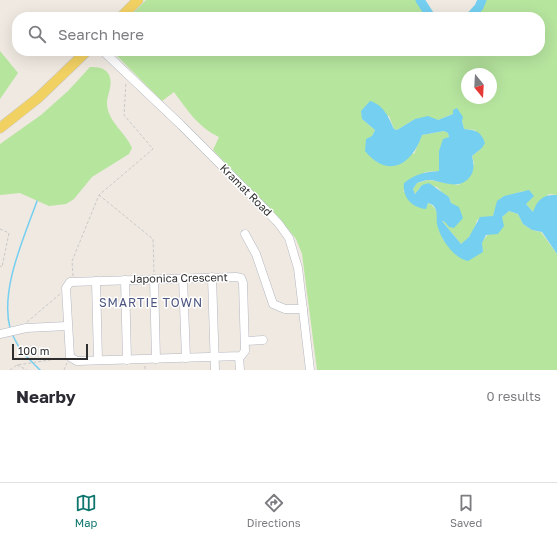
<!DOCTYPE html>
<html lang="en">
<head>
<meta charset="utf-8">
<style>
	:root { --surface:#fff; --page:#f2f2f3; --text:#2b2b33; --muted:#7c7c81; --line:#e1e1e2; --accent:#0f766e }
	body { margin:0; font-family:"Golos Text",sans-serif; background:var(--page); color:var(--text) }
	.compass { position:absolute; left:461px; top:68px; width:36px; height:36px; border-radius:50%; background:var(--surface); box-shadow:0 4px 16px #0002; rotate:162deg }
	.scale { position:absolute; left:12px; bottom:10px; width:76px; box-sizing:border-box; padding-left:4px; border:2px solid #2e2e2e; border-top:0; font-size:11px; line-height:14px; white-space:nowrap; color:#2e2e2e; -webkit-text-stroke:3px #fff; paint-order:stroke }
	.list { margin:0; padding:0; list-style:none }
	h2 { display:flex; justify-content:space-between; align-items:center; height:52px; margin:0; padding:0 16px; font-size:17px }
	h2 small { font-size:13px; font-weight:400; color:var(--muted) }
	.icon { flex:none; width:22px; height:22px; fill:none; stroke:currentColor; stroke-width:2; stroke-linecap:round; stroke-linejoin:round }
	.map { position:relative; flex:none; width:557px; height:370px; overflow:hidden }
	.search { position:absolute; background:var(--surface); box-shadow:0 4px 16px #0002; left:12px; right:12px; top:12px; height:44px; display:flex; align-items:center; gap:10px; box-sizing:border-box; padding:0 14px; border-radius:16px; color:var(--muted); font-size:15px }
	.sheet { height:112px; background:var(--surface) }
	nav { display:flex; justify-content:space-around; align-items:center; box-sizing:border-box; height:56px; border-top:1px solid var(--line); background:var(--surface); font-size:11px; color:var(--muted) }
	nav a { display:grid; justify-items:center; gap:2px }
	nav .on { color:var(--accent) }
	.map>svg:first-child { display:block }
	.green { fill:#b6e59e; fill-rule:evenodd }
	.water { fill:#75cff0 }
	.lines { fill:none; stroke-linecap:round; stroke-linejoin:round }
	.stream { stroke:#75cff0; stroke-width:1.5 }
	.river { stroke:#75cff0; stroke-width:9 }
	.minor-casing { stroke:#b4b7c1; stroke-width:9 }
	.major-casing { stroke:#c9c9c9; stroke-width:11 }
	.path { stroke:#c9c9c9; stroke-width:1; stroke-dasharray:3 2; stroke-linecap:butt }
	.minor { stroke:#fff; stroke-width:8 }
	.major { stroke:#f2d163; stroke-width:10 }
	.labels { text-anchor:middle; stroke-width:3; stroke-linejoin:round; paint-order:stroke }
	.street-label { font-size:11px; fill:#2e2e2e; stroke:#fff }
	.neighbourhood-label { font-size:12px; letter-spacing:1px; fill:#4d5680; stroke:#fff }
</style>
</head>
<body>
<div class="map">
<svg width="557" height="370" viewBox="0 0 557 370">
	<rect width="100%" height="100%" fill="#efe9e1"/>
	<g class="green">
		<path d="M146 0H420L431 17H129Z"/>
		<path d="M482 0H557V195L549 194 533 212 526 204 523 191C500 200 502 190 493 216L477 220C475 229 469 240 461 244L442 221 445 222 451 203 449 197 444 194 437 187 422 185 415 194 413 189 417 183 428 180 459 185 474 164 472 156 482 148 475 130 464 129 462 121 453 114 438 120 415 119 397 130 394 129 389 116 362 119 375 130 372 136 414 154 422 135 444 131 448 133 449 137 439 151V171L425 172 403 191 427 206 428 203C440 207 441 230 443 240L483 252 481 243 502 217 509 211 518 214 523 224 532 230 541 232 557 254V370H317L302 254 296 239 289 230 213 150 219 137C199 128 187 110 174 92L162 101 115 54V51H540V17H470L479 7ZM467 74H491V98H467Z"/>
		<path d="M0 51 18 73 0 99Z"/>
		<path d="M90 67C97 67 105 67 109 75 114 85 106 96 107 105 109 123 126 133 132 148L129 154 92 177 74 199 66 204 49 206 20 193 0 195V144L41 115 68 91Z"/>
	</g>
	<path class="water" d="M370 101C384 105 389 118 394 129L397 130 415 119 428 116 438 120 453 114V110L457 108 463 117 462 121 464 129C475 130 481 131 485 143L482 148 472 156C474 165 475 172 468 179 457 190 443 181 429 180 425 180 420 182 417 183L413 189 415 194 422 185 429 183 449 197 451 203 459 207 463 218 454 228 449 227 445 222 442 221 461 244 469 237 480 217 493 216 497 201 504 196 529 190 534 196 526 204 533 212C537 200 543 194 557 195V254L542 232 532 230 523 224 518 214 509 211 502 217 504 226 498 234 486 235 482 243 483 252 468 261C453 258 440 238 437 224 436 219 438 213 435 208 434 205 431 204 428 203L426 209C412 208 402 197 404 183 415 174 425 172 439 171V151L443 139 449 137 448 133 444 131 422 135C412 165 388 179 365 151L366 139 372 136 375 130 362 119 361 111Z"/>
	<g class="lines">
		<g class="stream">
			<path d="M10 328C0 289 24 238 37 201"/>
			<path d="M12 334 21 351 40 370"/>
		</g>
		<g class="river">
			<path d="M420 0 431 17"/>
			<path d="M470 17 479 7 482 0"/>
		</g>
		<defs>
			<g id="minor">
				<path d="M103 51 181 125 265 209 279 224 289 238 298 268 310 370"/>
				<path d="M245 234 256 254 273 304 285 309H303"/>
				<path d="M212 277 215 370"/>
				<path d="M236 277 241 278 243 283 245 351 241 356 77 361 70 357 66 288 70 282Z"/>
				<path d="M183 278 186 358"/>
				<path d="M154 279 156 359"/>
				<path d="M125 280 127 360"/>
				<path d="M96 281 98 360"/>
				<path d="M0 334 26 328 67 326"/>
				<path d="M245 341 263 340"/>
				<path d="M239 357 240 370"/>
			</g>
			<g id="major">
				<path d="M121 17 138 0"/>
				<path d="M0 128 38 98 87 51"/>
			</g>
		</defs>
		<use href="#minor" class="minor-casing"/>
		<use href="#major" class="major-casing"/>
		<g class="path">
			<path d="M99 195 153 239 154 272"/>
			<path d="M0 229 9 233 2 267 0 266"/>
			<path d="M73 276 72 261 99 195 153 149 124 115 126 82"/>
			<path d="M102 300H119"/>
			<path d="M27 322 60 294"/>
			<path d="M17 365 27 370"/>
			<path d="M145 366V370"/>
			<path d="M10 370 17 365 63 358"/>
			<path d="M64 370 67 363"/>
		</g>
		<use href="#minor" class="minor"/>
		<use href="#major" class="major"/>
	</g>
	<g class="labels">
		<g class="street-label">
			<text transform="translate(246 190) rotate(45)" y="4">Kramat Road</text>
			<text transform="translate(179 278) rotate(-1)" y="4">Japonica Crescent</text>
		</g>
		<g class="neighbourhood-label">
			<text x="151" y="307">SMARTIE TOWN</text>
		</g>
	</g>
</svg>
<svg class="compass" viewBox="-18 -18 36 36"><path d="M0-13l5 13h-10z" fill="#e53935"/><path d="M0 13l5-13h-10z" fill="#7c7c81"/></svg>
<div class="scale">100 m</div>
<div class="search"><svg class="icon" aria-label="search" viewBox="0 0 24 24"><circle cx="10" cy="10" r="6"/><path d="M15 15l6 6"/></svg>Search here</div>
</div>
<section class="sheet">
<h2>Nearby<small>0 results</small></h2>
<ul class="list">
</ul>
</section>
<nav>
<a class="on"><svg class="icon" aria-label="map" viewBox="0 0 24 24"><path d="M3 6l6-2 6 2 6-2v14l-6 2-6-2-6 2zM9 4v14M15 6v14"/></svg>Map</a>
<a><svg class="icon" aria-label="directions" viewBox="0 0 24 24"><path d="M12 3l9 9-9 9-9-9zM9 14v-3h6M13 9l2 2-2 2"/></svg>Directions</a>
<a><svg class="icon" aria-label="saved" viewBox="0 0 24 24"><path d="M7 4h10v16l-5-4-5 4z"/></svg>Saved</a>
</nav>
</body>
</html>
